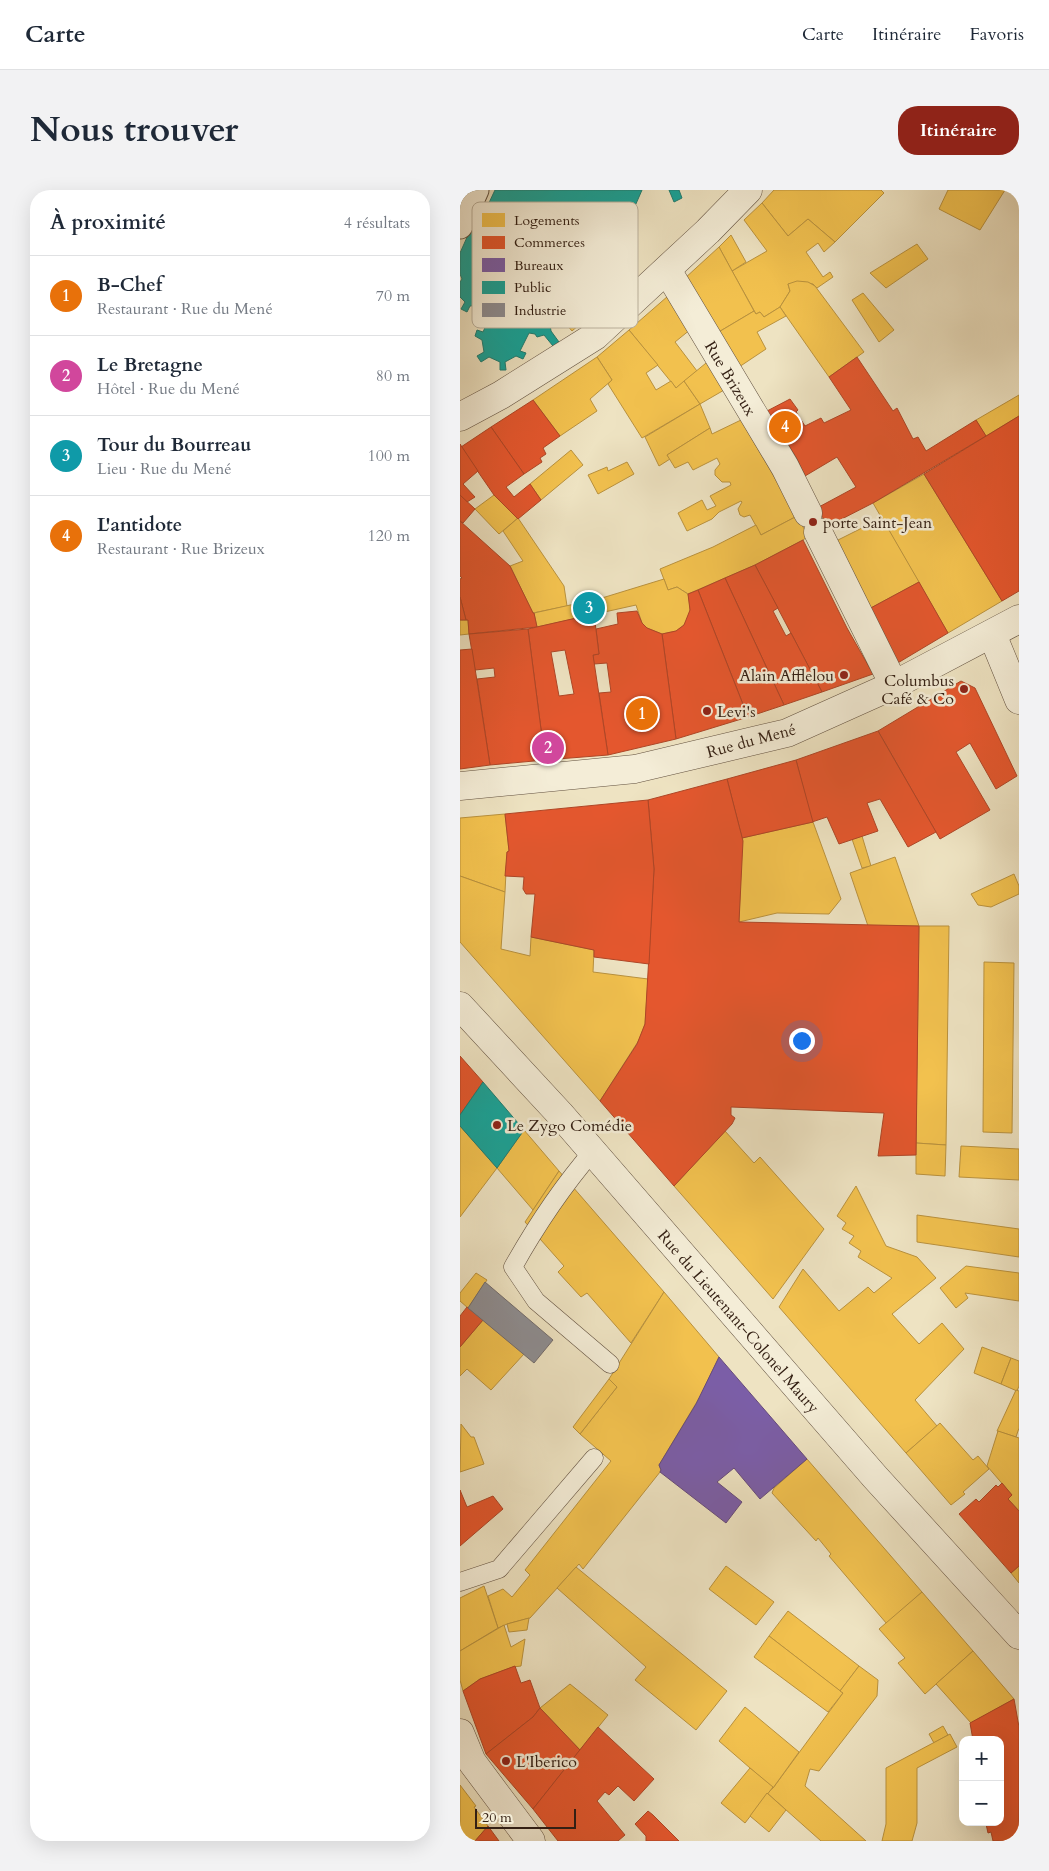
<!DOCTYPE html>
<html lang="fr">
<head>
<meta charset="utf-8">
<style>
	:root { --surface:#fff; --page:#f2f2f3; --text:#1f2937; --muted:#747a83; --line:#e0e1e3; --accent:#8f2418 }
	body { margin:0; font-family:Cardo,serif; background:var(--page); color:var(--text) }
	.controls { position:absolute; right:15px; bottom:15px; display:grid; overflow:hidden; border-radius:10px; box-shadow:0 5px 20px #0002 }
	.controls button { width:45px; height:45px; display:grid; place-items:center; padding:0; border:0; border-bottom:1px solid var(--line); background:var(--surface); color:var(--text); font:25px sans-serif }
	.scale { position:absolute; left:15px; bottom:12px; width:101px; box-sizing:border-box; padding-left:5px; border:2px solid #342014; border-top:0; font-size:14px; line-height:18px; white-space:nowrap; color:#342014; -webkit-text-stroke:4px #f4edd7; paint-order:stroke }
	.you { position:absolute; left:341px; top:850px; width:18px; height:18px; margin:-12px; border:4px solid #fff; border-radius:50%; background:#1a73e8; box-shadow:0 0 0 8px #1a73e833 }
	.badge { display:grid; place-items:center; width:32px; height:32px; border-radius:50%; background:var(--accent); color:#fff; font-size:16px; font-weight:700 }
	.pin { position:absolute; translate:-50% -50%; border:2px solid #fff; box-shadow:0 1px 5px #0006 }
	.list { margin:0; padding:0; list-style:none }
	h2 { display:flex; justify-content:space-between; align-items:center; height:65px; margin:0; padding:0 20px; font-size:21px }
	h2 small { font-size:16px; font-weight:400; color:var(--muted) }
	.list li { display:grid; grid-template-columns:32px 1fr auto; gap:15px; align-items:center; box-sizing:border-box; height:80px; padding:0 20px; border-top:1px solid var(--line) }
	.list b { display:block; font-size:19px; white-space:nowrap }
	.list p { margin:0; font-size:16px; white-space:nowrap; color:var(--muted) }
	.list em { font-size:16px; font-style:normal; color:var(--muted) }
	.map { position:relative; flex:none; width:559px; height:1651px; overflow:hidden; border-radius:20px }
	header { display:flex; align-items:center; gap:30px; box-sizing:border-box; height:70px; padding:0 25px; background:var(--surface); border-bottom:1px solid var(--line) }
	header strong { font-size:24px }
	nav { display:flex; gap:28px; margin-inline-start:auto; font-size:18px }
	.intro { display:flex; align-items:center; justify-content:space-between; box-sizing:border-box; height:120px; padding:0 30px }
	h1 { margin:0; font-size:35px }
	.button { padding:12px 22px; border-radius:20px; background:var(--accent); color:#fff; font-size:18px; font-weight:700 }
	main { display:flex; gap:30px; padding:0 30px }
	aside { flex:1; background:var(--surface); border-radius:20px; box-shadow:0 5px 20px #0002 }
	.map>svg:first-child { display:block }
	.homes { fill:#f2c14e; stroke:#b9913d }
	.shops { fill:#e4572e; stroke:#af4626; fill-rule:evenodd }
	.offices { fill:#7b5ea7; stroke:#664b7b }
	.public { fill:#17a398; stroke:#207c70 }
	.industry { fill:#8d8d92; stroke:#726c6c }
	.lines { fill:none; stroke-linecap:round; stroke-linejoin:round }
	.service-casing { stroke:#625140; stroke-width:19 }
	.pedestrian-casing { stroke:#625140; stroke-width:27 }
	.minor-casing { stroke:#625140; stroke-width:29 }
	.tertiary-casing { stroke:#625140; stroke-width:29 }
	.service { stroke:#f4edd7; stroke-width:18 }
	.pedestrian { stroke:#f4edd7; stroke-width:25 }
	.minor { stroke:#f4edd7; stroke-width:28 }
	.tertiary { stroke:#f4edd7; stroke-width:28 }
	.poi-dot { fill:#8f2418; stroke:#f4edd7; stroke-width:2 }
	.labels { text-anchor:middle; stroke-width:5; stroke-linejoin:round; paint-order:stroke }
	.street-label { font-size:16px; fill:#342014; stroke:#f4edd7 }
	.poi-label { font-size:16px; fill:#342014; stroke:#f4edd7; text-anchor:start }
	.key { fill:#f4edd7; stroke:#bab09c; stroke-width:1 }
	.key-label { font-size:14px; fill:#342014 }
</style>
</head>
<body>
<header>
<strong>Carte</strong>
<nav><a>Carte</a><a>Itinéraire</a><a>Favoris</a></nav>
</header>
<div class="intro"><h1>Nous trouver</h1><a class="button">Itinéraire</a></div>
<main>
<aside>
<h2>À proximité<small>4 résultats</small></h2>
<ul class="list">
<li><span class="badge" style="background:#e8710a">1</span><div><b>B-Chef</b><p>Restaurant · Rue du Mené</p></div><em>70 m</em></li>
<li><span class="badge" style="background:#d1479c">2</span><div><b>Le Bretagne</b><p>Hôtel · Rue du Mené</p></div><em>80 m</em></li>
<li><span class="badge" style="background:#0f9aa8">3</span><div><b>Tour du Bourreau</b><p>Lieu · Rue du Mené</p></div><em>100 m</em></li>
<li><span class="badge" style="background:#e8710a">4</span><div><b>L'antidote</b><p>Restaurant · Rue Brizeux</p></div><em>120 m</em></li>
</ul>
</aside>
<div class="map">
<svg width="559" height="1651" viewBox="0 0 559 1651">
	<rect width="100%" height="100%" fill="#eee3c2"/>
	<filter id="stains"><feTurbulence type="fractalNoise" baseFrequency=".004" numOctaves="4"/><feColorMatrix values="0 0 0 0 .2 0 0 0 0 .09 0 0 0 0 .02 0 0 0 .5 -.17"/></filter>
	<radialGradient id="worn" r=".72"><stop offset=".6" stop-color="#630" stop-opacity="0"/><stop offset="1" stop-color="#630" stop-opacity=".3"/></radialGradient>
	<g class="homes">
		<path d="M314 0H421L424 3 375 52 348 29 328 46 302 13Z"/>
		<path d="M488 0H545L520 40 479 19Z"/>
		<path d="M302 13 328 46 348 29 375 52 364 62 358 53 346 62 363 87 370 82 373 87 357 98 353 94 344 92 328 94 330 101 320 117 304 127 300 122 296 124 272 81 307 61 284 30Z"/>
		<path d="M271 45 286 72 272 81 259 57Z"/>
		<path d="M457 54 468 69 426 98 410 83Z"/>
		<path d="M259 57 294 121 257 143 224 89Z"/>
		<path d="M337 91 348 92 355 96 404 162 369 187 320 117 330 101 328 94Z"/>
		<path d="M403 103 434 140 419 152 392 110Z"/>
		<path d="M208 106 231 139 215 152 237 181 216 198 169 140Z"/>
		<path d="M320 117 326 126 297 142 306 159 279 177 257 143 294 121 296 124 300 122 304 127Z"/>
		<path d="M113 128 119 135 112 141 106 134Z"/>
		<path d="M169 140 198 175 186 183 196 200 211 191 216 198 224 191 240 214 182 248 148 194 152 190 137 167Z"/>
		<path d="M137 167 152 190 130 209 137 221 100 246 73 210Z"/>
		<path d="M251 169 271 196 240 214 224 191Z"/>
		<path d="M559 205V226L526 246 516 230Z"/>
		<path d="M240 214 250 238 207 265 210 269 199 276 185 247Z"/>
		<path d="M281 230 337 326 301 345 290 325 284 327 280 325 278 319 282 312 281 311 259 322 252 329 227 341 218 323 242 310 247 320 256 316 250 306 271 295 270 292H262L255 285V280L260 274 257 268 233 280 228 272 215 278 207 265 250 238 252 244Z"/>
		<path d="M111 260 123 275 81 310 70 294Z"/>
		<path d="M167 272 174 284 138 304 128 285 147 277 148 281Z"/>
		<path d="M464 284 542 411 488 443 413 313Z"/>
		<path d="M34 305 58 328 39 344 15 319Z"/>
		<path d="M337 326 348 346 343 350 295 375 228 404 217 397 208 400 200 379 253 357 296 335 301 345Z"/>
		<path d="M58 328 104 396 107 416 73 423 50 376 63 371 43 341Z"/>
		<path d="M422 328 459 392 407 420 372 353Z"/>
		<path d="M204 389 208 400 217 397 228 404 229 409 230 420 229 426 224 435 216 441 202 444 187 438 182 433 176 415 77 437 74 423 142 408Z"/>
		<path d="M0 430H8L9 444 0 445Z"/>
		<path d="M45 624 49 661 47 662 45 702 0 686V628Z"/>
		<path d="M353 632 381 709 369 724 317 723 279 732 282 648Z"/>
		<path d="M402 646 411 676 402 678 392 649Z"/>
		<path d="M435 667 459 736H408L390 683Z"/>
		<path d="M554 684 559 696V704L531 717 518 715 511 704Z"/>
		<path d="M0 686 45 702 41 759 70 766 71 747 134 760 133 782 188 789 185 834 179 850 140 911 0 752Z"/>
		<path d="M459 736H489L486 955 456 953Z"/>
		<path d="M524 772 554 773 552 943 523 942Z"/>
		<path d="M0 936 37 978 0 1027Z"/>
		<path d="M64 940 99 981 73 1020 37 978Z"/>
		<path d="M265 941 294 973 300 967 364 1039 313 1109 214 996Z"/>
		<path d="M456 953 486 955 485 986 456 984Z"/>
		<path d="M501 956 559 959V990L499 987Z"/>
		<path d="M99 981 204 1102 171 1153 127 1103 121 1107 98 1082 104 1076 65 1032Z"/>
		<path d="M396 996 426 1056 457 1067 476 1088 432 1124 459 1154 482 1133 504 1159 455 1210 477 1236 446 1263 319 1117 343 1079 379 1121 408 1097 414 1103 432 1088 398 1067 401 1061 389 1053 394 1046 382 1039 386 1033 377 1026Z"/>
		<path d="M457 1025 559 1039V1067L457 1052Z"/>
		<path d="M506 1076 559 1083V1111L505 1103 508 1108 496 1118 480 1098Z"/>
		<path d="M16 1083 27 1090 8 1118 0 1111V1103Z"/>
		<path d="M204 1102 259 1167 241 1205 199 1275 201 1280 200 1282 123 1379 119 1374 70 1428 47 1434 38 1438 28 1406 43 1399 52 1407 70 1385 65 1380 151 1271 120 1244 157 1197 149 1189Z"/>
		<path d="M23 1130 64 1164 31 1200 7 1179 0 1186V1157Z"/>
		<path d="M522 1157 551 1168 541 1194 514 1183Z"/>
		<path d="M551 1168 559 1171V1196L557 1201 541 1194Z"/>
		<path d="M149 1189 157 1197 120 1244 113 1237Z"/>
		<path d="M556 1200 559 1201V1238L556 1247 537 1241Z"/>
		<path d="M480 1233 513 1270 518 1266 529 1279 503 1302 505 1304 491 1315 446 1263Z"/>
		<path d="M1 1234 11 1247H14L24 1274 0 1282Z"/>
		<path d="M538 1241 559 1248V1321L548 1309 552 1305 527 1276Z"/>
		<path d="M347 1269 462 1402 427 1434 369 1366 371 1364 358 1348 356 1351 312 1303 314 1298Z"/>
		<path d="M266 1376 314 1412 296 1435 249 1399Z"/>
		<path d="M559 1376V1393L551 1383Z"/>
		<path d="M116 1377 267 1501 236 1540 175 1490 186 1477 97 1398Z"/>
		<path d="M24 1396 38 1438 0 1461V1408Z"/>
		<path d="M462 1402 513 1461 465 1504 438 1473 445 1468 419 1439Z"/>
		<path d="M328 1421 399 1476 380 1501 309 1446Z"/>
		<path d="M69 1428 67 1440 49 1442 47 1434Z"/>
		<path d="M44 1435 51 1457 65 1449 61 1476 53 1477 20 1489 3 1501 0 1490V1461Z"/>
		<path d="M309 1446 383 1503 368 1522 294 1467Z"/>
		<path d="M513 1461 554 1509 511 1533 476 1494Z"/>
		<path d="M399 1476 418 1490 417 1506 359 1581 350 1579 345 1596 406 1651H361L307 1603 313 1598 383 1503 380 1501Z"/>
		<path d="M110 1494 148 1525 120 1560 80 1518Z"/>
		<path d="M285 1517 339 1562 313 1598 259 1551Z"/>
		<path d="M483 1536 488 1545 474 1553 469 1544Z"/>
		<path d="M490 1544 497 1557 457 1578V1633L452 1651H422L426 1634V1578Z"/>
		<path d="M290 1578 313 1597 285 1633 261 1613Z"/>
		<path d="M0 1595 16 1616 14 1617 28 1636 15 1651H0Z"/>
		<path d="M307 1603 326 1620 309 1642 290 1626Z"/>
	</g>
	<g class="shops">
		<path d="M397 167 433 221 437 218 453 249 458 247 466 261 516 230 526 246 413 313 368 336 357 318 396 297 377 267 345 286 336 267 307 221 330 209 338 220 336 222 345 236 361 228 364 233 391 220 369 187Z"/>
		<path d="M73 210 100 246 83 258 86 264 80 268 82 272 64 284 31 237Z"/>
		<path d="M559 226V401L542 411 464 284Z"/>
		<path d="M31 237 64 284 46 297 54 307 70 294 81 310 58 329 34 305 1 257Z"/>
		<path d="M0 254 18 281 3 294 15 307 7 312 0 305Z"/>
		<path d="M0 305 15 319 3 333 0 331Z"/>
		<path d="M0 331 50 376 73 423H74L77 437 9 444 8 430H6L0 407V389L2 388 0 386Z"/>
		<path d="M343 350 387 438 413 484 362 502 295 375Z"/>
		<path d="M295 375 318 418 313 421 326 446 331 443 362 502 324 515 265 388Z"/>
		<path d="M265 388 324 515 288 527 238 400Z"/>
		<path d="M459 392 488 443 436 474 407 420Z"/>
		<path d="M238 400 288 527 216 549 202 444 216 441 224 435 230 420 228 404Z"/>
		<path d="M0 407 6 430H0Z"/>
		<path d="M177 421 182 433 187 438 202 444 216 549 148 565 139 503 151 502 147 473 134 474 133 465 139 464 136 439 158 434 157 423Z"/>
		<path d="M134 424 139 464 133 465 148 565 85 570 68 439ZM105 460 114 504 99 506 91 462Z"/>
		<path d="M68 439 85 570 30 575 17 489 35 487 34 478 15 480 9 444Z"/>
		<path d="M12 459 30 575 0 579V460Z"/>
		<path d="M501 491 515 498 557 586 536 599 510 553 496 562 530 620 480 649 418 541Z"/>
		<path d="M418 541 476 642 448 657 420 609 407 613 418 641 379 654 367 627 352 632 336 570Z"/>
		<path d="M336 570 353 632 282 648 267 589Z"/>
		<path d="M267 589 283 651 279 732 459 736 456 965 418 966 424 923 271 917V925L275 928 272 934 214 996 140 911 177 854 185 834 194 679 188 610Z"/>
		<path d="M188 610 194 679 189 774 134 767V760L71 747 75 704H66L63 699 64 687 45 686 47 662 49 661 45 624Z"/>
		<path d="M0 866 23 892 0 925Z"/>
		<path d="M7 1117 23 1130 0 1157V1126Z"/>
		<path d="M542 1293 552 1305 548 1309 559 1321V1376L551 1383 499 1324 516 1309 519 1312 536 1295 538 1297Z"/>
		<path d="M0 1300 7 1317 33 1306 43 1319 0 1356Z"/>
		<path d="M55 1476 61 1493 70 1490 80 1518 73 1527 26 1564 3 1501 20 1489Z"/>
		<path d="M554 1509 559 1537V1651H533L531 1642 528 1643 526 1634 529 1632H540V1550H513L510 1533Z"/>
		<path d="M80 1518 120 1560 73 1619 26 1564 73 1527Z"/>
		<path d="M138 1537 194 1589 174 1611 158 1596 149 1605 145 1602 137 1611 165 1645 158 1651H98L73 1619Z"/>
		<path d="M188 1621 193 1625 219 1651H186V1646L175 1634Z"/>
		<path d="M28 1636 39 1651H15Z"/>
	</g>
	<path class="offices" d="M259 1167 347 1269 300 1309 274 1278 257 1292 282 1312 266 1333 200 1282 201 1280 199 1275 236 1214Z"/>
	<g class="public">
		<path d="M35 0H182L175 16 165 13 161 20 167 23 165 30 158 27 145 38 167 58 139 84 108 61 97 86 83 91 84 114H87L91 141 99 152 93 156 84 145 77 147 75 144 69 143 60 161 66 163 63 169 56 166 45 172 46 180H40V172L29 167 21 172 17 166 24 162 22 150 15 146 17 140 23 142 32 122 28 120 26 122 25 118 20 115 10 116 7 122 1 119 5 112 0 107V92L2 89 0 84V63L12 36V29L20 32Z"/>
		<path d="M209 0H219L222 8 214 12Z"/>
		<path d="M23 892 64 940 37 978 0 936V925Z"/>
	</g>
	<path class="industry" d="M25 1092 93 1150 74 1173 8 1118Z"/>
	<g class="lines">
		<defs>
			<g id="service">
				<path d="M133 961C102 997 76 1036 53 1077L76 1111 150 1174"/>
				<path d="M0 1392 39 1379 134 1268"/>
			</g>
			<path id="pedestrian" d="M0 36 16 0"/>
			<g id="minor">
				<path d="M207 80 325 277 348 323"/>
				<path d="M0 227 41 205 135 146 248 41 288 0"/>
				<path d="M358 342 434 495"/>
				<path d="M532 444 559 510"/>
				<path d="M0 816 100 924 415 1287 559 1445"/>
				<path d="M0 1543 12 1572 71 1651"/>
			</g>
			<path id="tertiary" d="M0 596 175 579 327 543 434 495 559 429"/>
		</defs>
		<use href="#service" class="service-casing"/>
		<use href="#pedestrian" class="pedestrian-casing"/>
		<use href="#minor" class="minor-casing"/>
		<use href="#tertiary" class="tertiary-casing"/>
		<use href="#service" class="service"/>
		<use href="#pedestrian" class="pedestrian"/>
		<use href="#minor" class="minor"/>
		<use href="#tertiary" class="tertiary"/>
	</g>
	<g class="poi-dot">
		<circle cx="353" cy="332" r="5"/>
		<circle cx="384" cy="485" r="5"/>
		<circle cx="504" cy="499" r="5"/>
		<circle cx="247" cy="521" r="5"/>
		<circle cx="37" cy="935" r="5"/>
		<circle cx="46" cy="1571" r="5"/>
	</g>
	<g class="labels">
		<g class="street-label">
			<text transform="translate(271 188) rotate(59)" y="6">Rue Brizeux</text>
			<text transform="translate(291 550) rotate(-15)" y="6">Rue du Mené</text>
			<text transform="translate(279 1131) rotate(49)" y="6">Rue du Lieutenant-Colonel Maury</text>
		</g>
		<g class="poi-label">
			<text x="363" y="338">porte Saint-Jean</text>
			<text x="374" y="491" text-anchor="end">Alain Afflelou</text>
			<text x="494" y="496" text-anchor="end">Columbus<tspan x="494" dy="18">Café &amp; Co</tspan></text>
			<text x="257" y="527">Levi's</text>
			<text x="47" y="941">Le Zygo Comédie</text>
			<text x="56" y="1577">L'Iberico</text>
		</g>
	</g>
	<rect x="12" y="12" width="166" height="126" rx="8" class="key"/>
	<rect x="22" y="23" width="23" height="14" fill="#f2c14e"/>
	<rect x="22" y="46" width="23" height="13" fill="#e4572e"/>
	<rect x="22" y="68" width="23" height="14" fill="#7b5ea7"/>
	<rect x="22" y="91" width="23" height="13" fill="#17a398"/>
	<rect x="22" y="113" width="23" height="14" fill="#8d8d92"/>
	<g class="key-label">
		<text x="54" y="35">Logements</text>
		<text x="54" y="57">Commerces</text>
		<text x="54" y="80">Bureaux</text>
		<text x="54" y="102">Public</text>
		<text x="54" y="125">Industrie</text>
	</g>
	<rect width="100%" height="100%" filter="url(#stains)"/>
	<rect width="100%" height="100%" fill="url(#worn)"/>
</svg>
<div class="controls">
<button>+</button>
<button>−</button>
</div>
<div class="scale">20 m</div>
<div class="you"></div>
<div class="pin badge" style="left:182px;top:524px;background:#e8710a">1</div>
<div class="pin badge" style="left:88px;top:558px;background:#d1479c">2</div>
<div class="pin badge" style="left:129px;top:418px;background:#0f9aa8">3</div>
<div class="pin badge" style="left:325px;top:237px;background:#e8710a">4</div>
</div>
</main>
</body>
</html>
